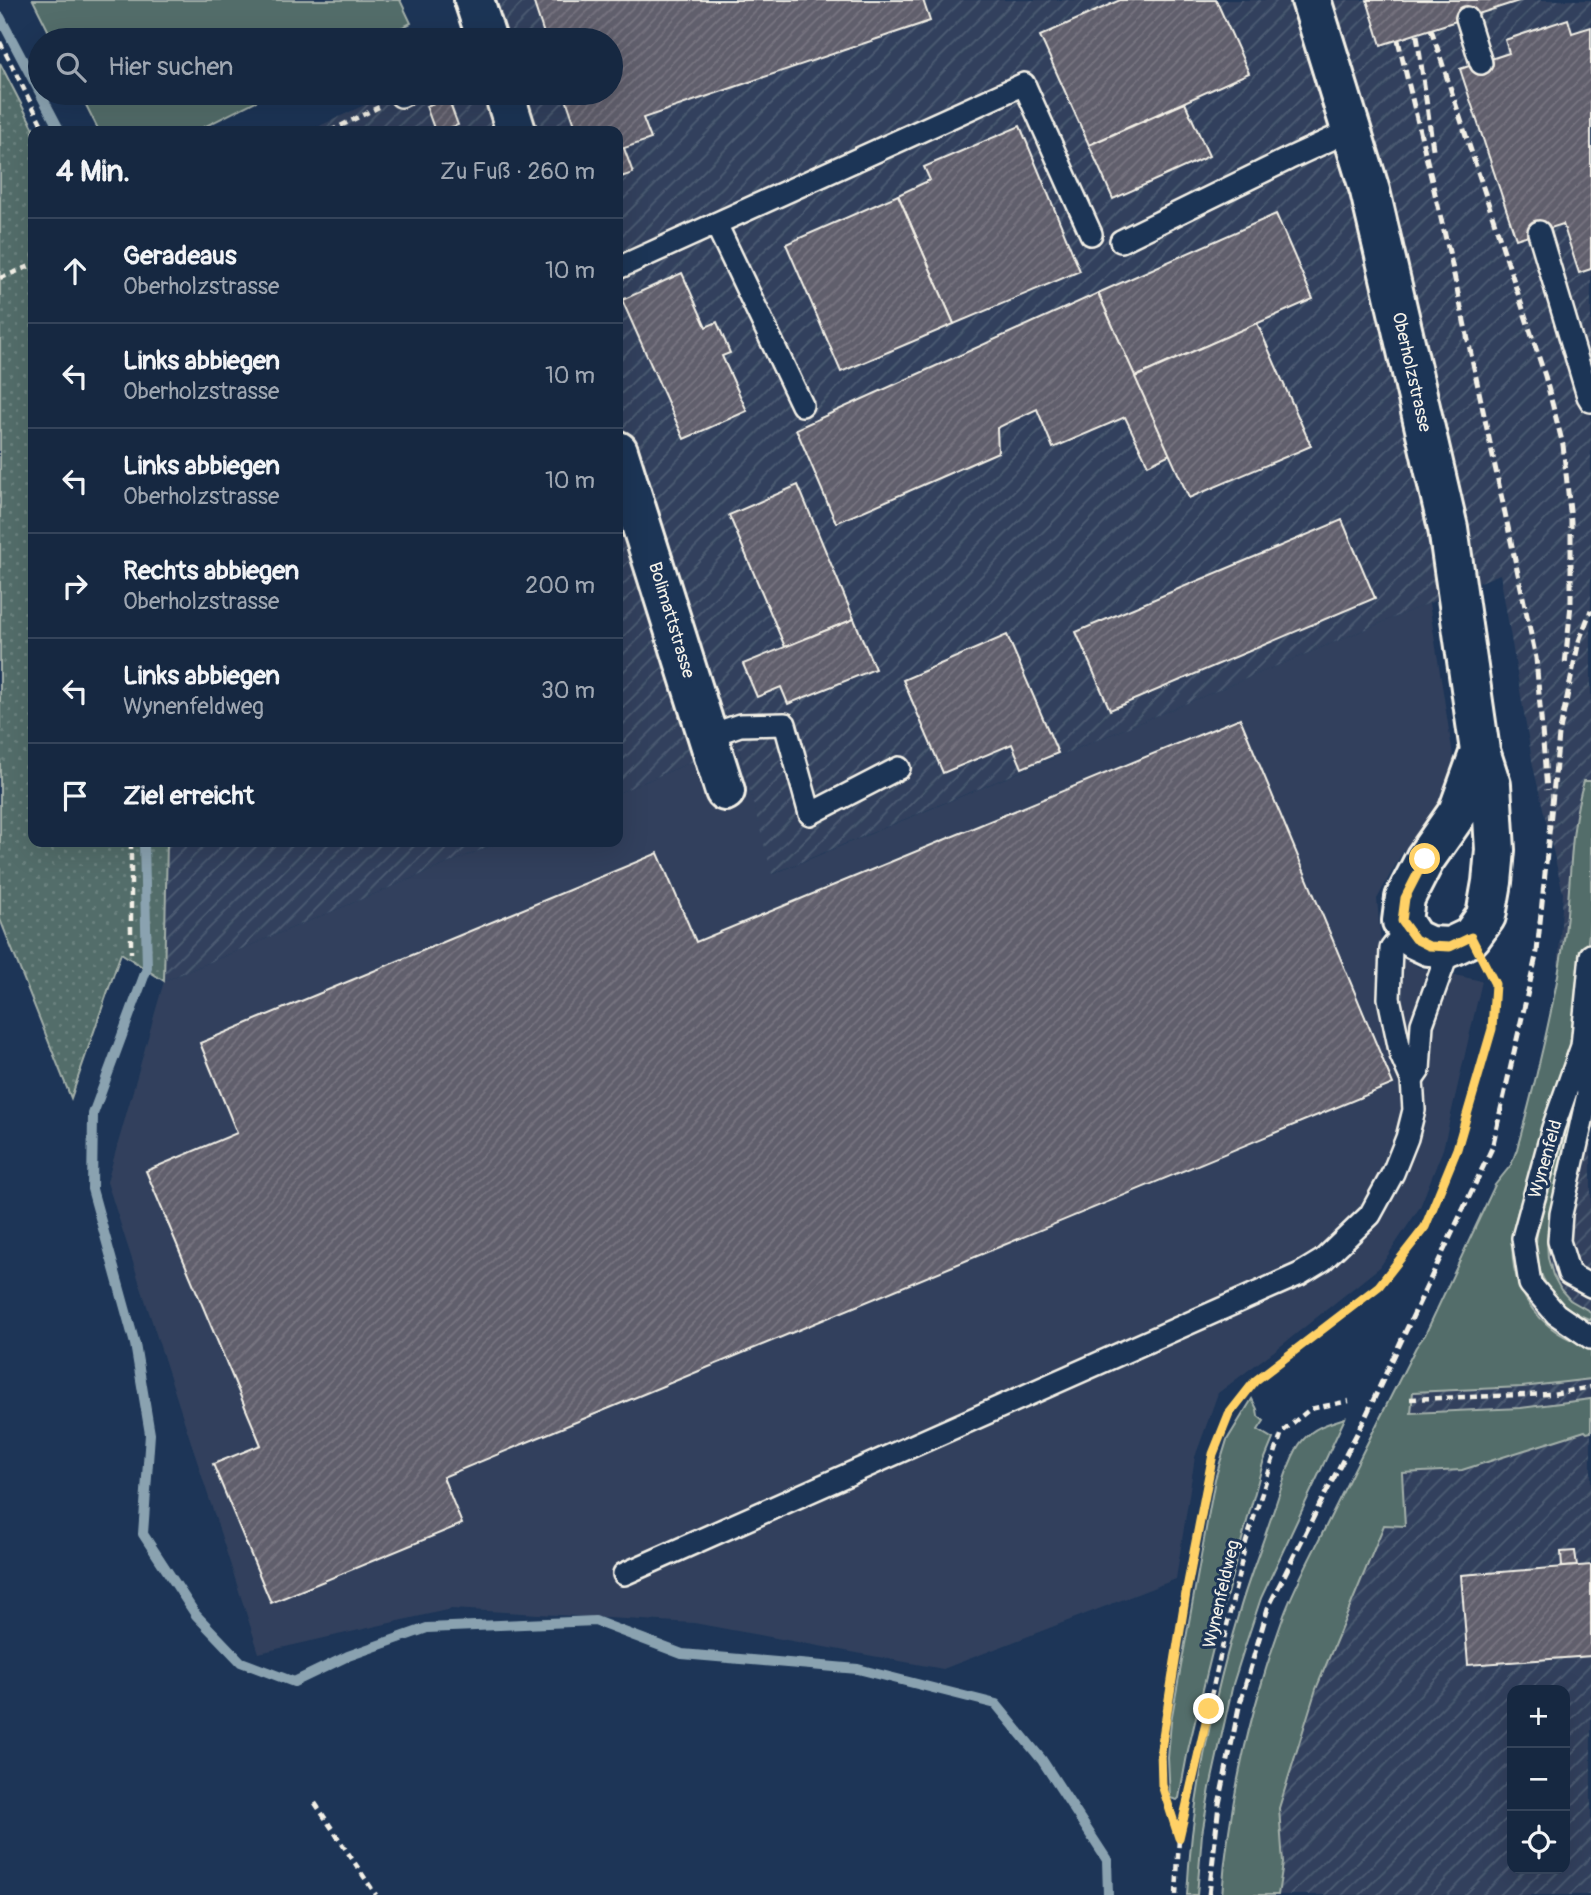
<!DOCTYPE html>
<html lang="de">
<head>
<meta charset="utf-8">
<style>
	:root { --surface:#162841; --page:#23344c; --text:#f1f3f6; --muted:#9ea6b1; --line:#35445a }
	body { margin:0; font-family:Pangolin,sans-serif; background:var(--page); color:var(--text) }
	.controls { position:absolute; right:21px; bottom:21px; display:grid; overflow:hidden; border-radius:14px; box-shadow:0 7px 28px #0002 }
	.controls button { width:63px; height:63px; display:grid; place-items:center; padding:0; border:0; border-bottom:2px solid var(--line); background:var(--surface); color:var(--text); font:35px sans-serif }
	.stop { position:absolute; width:21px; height:21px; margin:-16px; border:5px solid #ffd166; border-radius:50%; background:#fff }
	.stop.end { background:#ffd166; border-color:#fff; box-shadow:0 2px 7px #0008 }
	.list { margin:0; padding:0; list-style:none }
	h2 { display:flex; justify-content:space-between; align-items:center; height:91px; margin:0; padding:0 28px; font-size:30px }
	h2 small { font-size:23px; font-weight:400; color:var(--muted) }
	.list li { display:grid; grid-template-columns:46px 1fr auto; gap:21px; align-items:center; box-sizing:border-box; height:105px; padding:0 28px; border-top:2px solid var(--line) }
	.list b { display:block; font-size:26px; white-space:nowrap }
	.list p { margin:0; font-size:23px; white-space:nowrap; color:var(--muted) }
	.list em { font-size:23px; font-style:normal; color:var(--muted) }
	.icon { flex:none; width:38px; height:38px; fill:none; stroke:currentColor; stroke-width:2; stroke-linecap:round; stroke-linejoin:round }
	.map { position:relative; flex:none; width:1591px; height:1895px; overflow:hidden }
	.search { position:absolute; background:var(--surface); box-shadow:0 7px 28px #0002; left:28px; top:28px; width:595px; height:77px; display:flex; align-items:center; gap:18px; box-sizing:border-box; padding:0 24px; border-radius:38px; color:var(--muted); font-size:26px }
	.panel { position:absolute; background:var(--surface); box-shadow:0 7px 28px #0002; left:28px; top:126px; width:595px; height:721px; border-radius:14px }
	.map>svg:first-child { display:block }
	.built { fill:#31415d }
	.industrial { fill:url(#industrial-furrows); fill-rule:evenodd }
	.grass { fill:#526d6a; stroke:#a3afa9; stroke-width:2 }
	.garden { fill:url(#garden-dots); stroke:#a3afa9; stroke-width:2 }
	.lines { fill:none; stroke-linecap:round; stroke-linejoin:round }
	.stream { stroke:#8aa2b0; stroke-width:10 }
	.building { fill:url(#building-hatch); stroke:#f4f1e8; stroke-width:2 }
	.lane-casing { stroke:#f4f1e8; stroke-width:26 }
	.street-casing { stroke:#f4f1e8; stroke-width:44 }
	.path { stroke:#f4f1e8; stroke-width:4.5; stroke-dasharray:7 5; stroke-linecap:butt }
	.lane { stroke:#1d3557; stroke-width:21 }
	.street { stroke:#1d3557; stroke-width:38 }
	.rail { stroke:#f4f1e8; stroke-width:5; stroke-dasharray:10 5; stroke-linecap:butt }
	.route { stroke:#ffd166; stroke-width:9 }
	.labels { text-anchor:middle; stroke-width:6; stroke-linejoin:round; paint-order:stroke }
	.street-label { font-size:18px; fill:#f4f1e8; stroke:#1d3557 }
</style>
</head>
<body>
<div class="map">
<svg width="1591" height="1895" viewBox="0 0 1591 1895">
	<defs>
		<pattern id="industrial-furrows" width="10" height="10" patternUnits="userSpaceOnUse" patternTransform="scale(1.75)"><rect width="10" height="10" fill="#31415d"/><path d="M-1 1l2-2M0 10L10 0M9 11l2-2" fill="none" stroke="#4f5d74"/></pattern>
		<pattern id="garden-dots" width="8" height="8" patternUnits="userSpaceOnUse" patternTransform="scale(1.75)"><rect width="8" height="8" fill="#526d6a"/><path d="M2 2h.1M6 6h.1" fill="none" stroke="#6c827f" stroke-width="1.8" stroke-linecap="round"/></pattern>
		<pattern id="building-hatch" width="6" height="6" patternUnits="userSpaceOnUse" patternTransform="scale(1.75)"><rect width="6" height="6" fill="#615e6c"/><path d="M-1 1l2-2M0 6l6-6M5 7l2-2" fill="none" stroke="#787681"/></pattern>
	</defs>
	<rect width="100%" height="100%" fill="#1d3557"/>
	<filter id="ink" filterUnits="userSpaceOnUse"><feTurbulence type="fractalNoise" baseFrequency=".0143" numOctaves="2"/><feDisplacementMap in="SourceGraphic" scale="14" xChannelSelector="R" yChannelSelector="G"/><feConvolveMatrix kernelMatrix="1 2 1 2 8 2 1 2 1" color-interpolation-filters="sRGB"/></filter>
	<g filter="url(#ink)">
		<path class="built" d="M1429 603 1455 768 1444 803 1402 853 1377 899 1381 942 1418 967 1482 981 1443 1149 1420 1207 1380 1267 1282 1345 1218 1393 1195 1457 1176 1579 943 1669 694 1623 451 1609 259 1653 107 1182 164 981 500 842H618V793L737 743 773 874Z"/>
		<g class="industrial">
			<path d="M496 0H1591V1895H1228L1350 1486 1438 1348 1523 1138 1556 1000 1563 893 1533 766 1500 574 772 874 737 743 618 793V131H309L390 93H611V40H504L508 38ZM1512 1690H1565V1869H1512Z"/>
			<path d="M167 842H500L164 981Z"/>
		</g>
		<g class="grass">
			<path d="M33 0H400L411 23 377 40H53Z"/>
			<path d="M80 93H272L196 131H99Z"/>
			<path d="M1584 781H1591C1591 822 1591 863 1591 904 1589 953 1579 1003 1569 1051 1561 1086 1549 1120 1538 1153 1525 1190 1507 1228 1514 1267 1521 1306 1552 1338 1591 1346V1379L1522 1387 1413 1392 1411 1413 1521 1408 1591 1399V1432L1587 1433 1585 1431 1462 1470 1402 1473 1405 1526 1384 1525 1316 1689 1279 1808 1283 1863 1278 1895H1222C1229 1800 1252 1704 1284 1615 1296 1583 1315 1549 1330 1518 1358 1461 1387 1404 1416 1347L1425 1335 1495 1185 1511 1165 1517 1149C1536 1081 1553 1011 1564 940 1572 887 1568 832 1584 781Z"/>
			<path d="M1574 1105H1577L1558 1169 1557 1203 1547 1240 1548 1258 1553 1275 1561 1290 1570 1300 1591 1312V1320C1562 1310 1538 1284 1536 1252 1535 1232 1542 1212 1548 1194 1556 1164 1565 1134 1574 1105Z"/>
			<path d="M1252 1399 1257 1409 1258 1416 1264 1421 1258 1430 1273 1439 1263 1463 1221 1616 1188 1750 1179 1798 1177 1800 1170 1798 1168 1758 1171 1721 1215 1479 1227 1440Z"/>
			<path d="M1345 1418 1261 1598 1245 1646 1233 1684 1210 1788 1202 1834 1197 1895H1187C1192 1798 1212 1702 1240 1609 1249 1578 1261 1548 1271 1518 1278 1500 1290 1453 1303 1440 1314 1427 1329 1423 1345 1418Z"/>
		</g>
		<path class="garden" d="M0 63 35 131H33V842H167L164 981 121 953 71 1098 0 919Z"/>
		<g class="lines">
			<g class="stream">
				<path d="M0 17 60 131"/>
				<path d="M144 842 147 968 93 1114 92 1189 135 1344 150 1434 143 1534 196 1615 241 1662 294 1682 348 1656 427 1628 595 1621 682 1654 858 1669 996 1704 1042 1760 1107 1860 1108 1895"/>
			</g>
		</g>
		<g class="building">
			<path d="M533 0H923L930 21 643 118 651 139 624 148 633 173 618 178V131H577L564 93H611V40H546Z"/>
			<path d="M1120 0H1216L1249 73 1089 145 1040 36Z"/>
			<path d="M1367 0H1522L1381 45Z"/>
			<path d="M1568 19 1572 33 1591 27V269L1579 273 1563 224 1516 239 1460 69 1509 53 1505 40Z"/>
			<path d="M448 98 458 125 441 131H435L426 106Z"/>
			<path d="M1185 103 1209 156 1113 199 1089 145Z"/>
			<path d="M1020 126 1080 271 954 324 898 195 930 180 924 167Z"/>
			<path d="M898 195 954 324 841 372 786 244Z"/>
			<path d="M1276 214 1313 299 1135 377 1098 293Z"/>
			<path d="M682 273 706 327 717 322 730 353 722 356 747 411 684 439 622 300Z"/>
			<path d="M1098 293 1170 454 1148 465 1125 417 1053 448 1037 409 997 428 998 452 836 523 796 429Z"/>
			<path d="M1257 323 1311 446 1189 498 1135 377Z"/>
			<path d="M798 485 854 619 785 647 729 515Z"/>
			<path d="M1342 520 1375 598 1110 710 1076 632Z"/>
			<path d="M854 619 875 669 788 704 781 687 757 697 743 664Z"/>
			<path d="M1007 635 1058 753 1022 768 1012 744 943 773 903 680Z"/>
			<path d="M1240 718 1393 1084 443 1477 462 1524 271 1603 213 1464 261 1445 146 1171 237 1133 200 1043 658 853 696 942Z"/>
			<path d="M1575 1551 1577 1566 1562 1567 1561 1552Z"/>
			<path d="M1591 1565V1656L1468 1665 1461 1575Z"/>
		</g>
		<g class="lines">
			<defs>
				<g id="lane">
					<path d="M1467 18 1481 63"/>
					<path d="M401 96 407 93"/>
					<path d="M716 224 802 405"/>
					<path d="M1539 232 1588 396 1591 401"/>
					<path d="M1121 241 1288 159 1351 130"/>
					<path d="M618 268 1024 84 1091 234"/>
					<path d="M708 736 740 725 785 724 810 814 899 768"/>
					<path d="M1591 955 1582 1046 1553 1128 1523 1238 1530 1284 1556 1314 1591 1338"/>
					<path d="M1582 1051 1588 1094 1561 1214 1559 1241 1569 1274 1591 1286"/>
					<path d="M1412 1080 1419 1070 1422 1024 1450 947"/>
					<path d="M624 1574 1300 1274 1323 1260 1370 1215 1393 1173 1407 1138 1414 1110 1412 1080 1401 1055 1389 998 1391 949 1407 928"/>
				</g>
				<g id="street">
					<path d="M474 0 487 40"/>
					<path d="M1311 0 1370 191 1448 528 1480 751 1491 785 1495 850 1492 882 1486 916 1471 937 1450 947 1429 946 1414 939 1402 921 1405 898 1425 859 1458 812 1480 751"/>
					<path d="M504 93 516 131"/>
					<path d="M618 451 725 791"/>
				</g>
			</defs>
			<use href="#lane" class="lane-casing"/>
			<use href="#street" class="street-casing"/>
			<g class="path">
				<path d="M0 42 45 131"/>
				<path d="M330 131 379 107"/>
				<path d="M0 278 33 265"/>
				<path d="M131 842V953"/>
				<path d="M1410 1399 1552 1394 1591 1387"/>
				<path d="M315 1803 376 1895"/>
				<path d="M1179 1837 1246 1542 1282 1432 1310 1409 1349 1401"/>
				<path d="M1176 1895 1179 1838 1162 1785 1161 1749 1186 1593 1213 1454 1229 1414 1255 1381 1379 1286 1425 1227 1457 1149 1492 1029 1495 984 1487 969"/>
			</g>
			<use href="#lane" class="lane"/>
			<use href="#street" class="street"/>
			<g class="rail">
				<path d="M1431 29 1545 376 1563 445 1571 521V604L1565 665"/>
				<path d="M1417 35 1433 149"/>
				<path d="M1398 40 1450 256 1536 658 1547 790"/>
				<path d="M1209 1895 1219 1804 1239 1707 1268 1608 1320 1504 1363 1422 1492 1148 1537 952 1559 735 1579 641 1591 610"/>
			</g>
		</g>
	</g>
	<g class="lines" filter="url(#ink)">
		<path class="route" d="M1209 1709 1179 1838 1162 1785 1161 1749 1186 1593 1213 1454 1229 1414 1255 1381 1379 1286 1425 1227 1457 1149 1492 1029 1495 984 1471 937 1450 947 1429 946 1415 939 1402 921 1405 898 1425 859"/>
	</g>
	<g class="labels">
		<g class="street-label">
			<text transform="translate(1412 372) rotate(77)" y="6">Oberholzstrasse</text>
			<text transform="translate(672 620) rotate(73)" y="6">Bolimattstrasse</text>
			<text transform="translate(1545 1159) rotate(-74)" y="6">Wynenfeld</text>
			<text transform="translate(1221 1594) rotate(-77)" y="6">Wynenfeldweg</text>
		</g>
	</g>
</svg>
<div class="controls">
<button>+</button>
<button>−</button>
<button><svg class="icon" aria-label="locate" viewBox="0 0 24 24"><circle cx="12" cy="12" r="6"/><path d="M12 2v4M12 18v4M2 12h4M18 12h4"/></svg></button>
</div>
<div class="stop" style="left:1425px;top:859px"></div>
<div class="stop end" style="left:1209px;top:1709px"></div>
<div class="search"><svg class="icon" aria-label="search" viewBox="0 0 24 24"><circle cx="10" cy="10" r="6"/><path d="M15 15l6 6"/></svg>Hier suchen</div>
<section class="panel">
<h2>4 Min.<small>Zu Fuß · 260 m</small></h2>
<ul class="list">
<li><svg class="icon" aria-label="ahead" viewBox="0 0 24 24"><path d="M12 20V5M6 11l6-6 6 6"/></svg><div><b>Geradeaus</b><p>Oberholzstrasse</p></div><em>10 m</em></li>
<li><svg class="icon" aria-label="left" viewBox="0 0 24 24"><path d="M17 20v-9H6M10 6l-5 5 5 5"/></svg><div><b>Links abbiegen</b><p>Oberholzstrasse</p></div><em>10 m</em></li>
<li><svg class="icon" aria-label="left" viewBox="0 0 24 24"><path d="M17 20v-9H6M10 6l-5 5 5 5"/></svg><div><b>Links abbiegen</b><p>Oberholzstrasse</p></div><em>10 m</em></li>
<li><svg class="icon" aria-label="right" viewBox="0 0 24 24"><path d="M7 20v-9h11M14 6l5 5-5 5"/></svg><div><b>Rechts abbiegen</b><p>Oberholzstrasse</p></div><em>200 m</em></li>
<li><svg class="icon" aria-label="left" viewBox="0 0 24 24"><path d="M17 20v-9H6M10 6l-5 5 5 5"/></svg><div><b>Links abbiegen</b><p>Wynenfeldweg</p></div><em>30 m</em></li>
<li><svg class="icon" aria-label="arrive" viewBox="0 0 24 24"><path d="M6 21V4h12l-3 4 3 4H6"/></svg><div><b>Ziel erreicht</b></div></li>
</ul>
</section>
</div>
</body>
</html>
